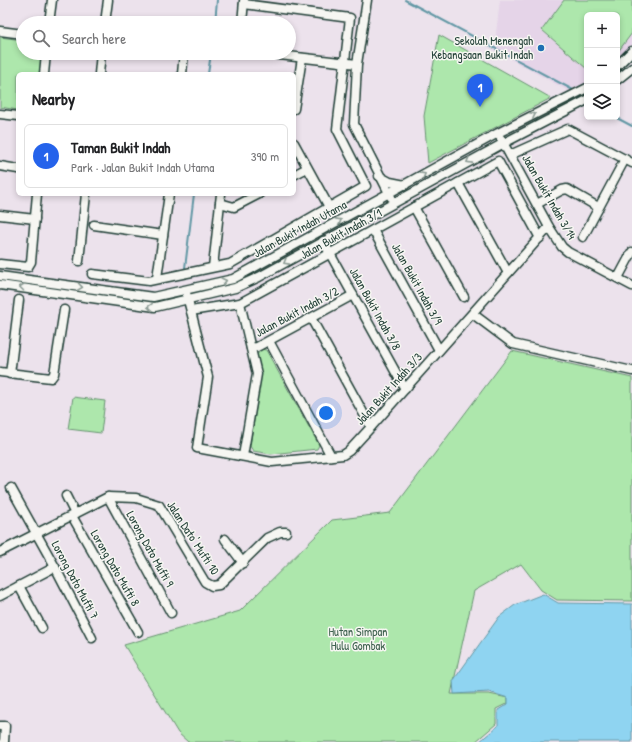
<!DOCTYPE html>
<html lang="en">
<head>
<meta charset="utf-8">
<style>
	:root { --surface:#fff; --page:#f2f2f2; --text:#202124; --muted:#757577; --line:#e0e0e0; --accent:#2563eb }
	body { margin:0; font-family:"Patrick Hand",sans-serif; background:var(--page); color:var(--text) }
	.controls { position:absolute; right:12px; top:12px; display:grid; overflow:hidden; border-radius:6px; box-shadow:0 2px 6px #0003 }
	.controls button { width:36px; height:36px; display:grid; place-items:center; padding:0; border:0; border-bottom:1px solid var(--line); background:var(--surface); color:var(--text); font:20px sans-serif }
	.you { position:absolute; left:326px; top:413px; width:14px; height:14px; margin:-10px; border:3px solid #fff; border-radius:50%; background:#1a73e8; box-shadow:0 0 0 6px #1a73e833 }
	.badge { display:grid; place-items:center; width:26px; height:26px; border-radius:50%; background:var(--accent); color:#fff; font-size:13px; font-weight:700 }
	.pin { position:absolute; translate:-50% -33px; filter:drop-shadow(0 1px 2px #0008) }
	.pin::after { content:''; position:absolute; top:21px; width:14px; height:12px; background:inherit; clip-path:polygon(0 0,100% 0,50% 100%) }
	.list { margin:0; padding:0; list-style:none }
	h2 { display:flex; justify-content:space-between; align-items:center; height:52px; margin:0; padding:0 16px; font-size:17px }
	h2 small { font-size:13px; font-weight:400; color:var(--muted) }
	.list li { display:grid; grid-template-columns:26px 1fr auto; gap:12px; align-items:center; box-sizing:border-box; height:64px; margin:0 8px 8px; padding:0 8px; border:1px solid var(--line); border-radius:6px }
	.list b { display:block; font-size:15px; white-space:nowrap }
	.list p { margin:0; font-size:13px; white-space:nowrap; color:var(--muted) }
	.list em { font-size:13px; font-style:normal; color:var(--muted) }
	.icon { flex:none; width:22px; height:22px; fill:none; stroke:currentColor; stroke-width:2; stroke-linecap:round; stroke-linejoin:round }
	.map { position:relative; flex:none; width:632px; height:742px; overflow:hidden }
	.search { position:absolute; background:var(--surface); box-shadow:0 2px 6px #0003; left:16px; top:16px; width:280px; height:44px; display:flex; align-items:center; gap:10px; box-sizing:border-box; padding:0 14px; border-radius:22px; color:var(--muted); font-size:15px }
	.panel { position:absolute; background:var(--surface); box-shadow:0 2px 6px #0003; left:16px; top:72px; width:280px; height:124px; border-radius:6px }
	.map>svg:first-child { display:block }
	.built { fill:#e5d4e8 }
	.green { fill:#ade7ac; stroke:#669270 }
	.water { fill:#8fd4f1; stroke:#6298a5 }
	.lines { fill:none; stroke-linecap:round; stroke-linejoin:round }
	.stream { stroke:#6298a5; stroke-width:2 }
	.minor-casing { stroke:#1f3d34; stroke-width:11 }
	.minor { stroke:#f6f6f2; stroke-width:8 }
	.oneway { stroke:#8a9a93 }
	.poi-dot { fill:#1f6fb2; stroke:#f6f6f2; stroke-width:1.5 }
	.labels { text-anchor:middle; stroke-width:3; stroke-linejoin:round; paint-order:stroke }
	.poi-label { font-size:12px; fill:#1f3d34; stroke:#f6f6f2; text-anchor:end }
	.street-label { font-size:12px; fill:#1f3d34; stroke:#f6f6f2 }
	.park-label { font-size:12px; fill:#3b5f4c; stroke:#f6f6f2 }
</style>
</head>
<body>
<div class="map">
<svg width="632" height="742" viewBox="0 0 632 742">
	<rect width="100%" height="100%" fill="#ece2ec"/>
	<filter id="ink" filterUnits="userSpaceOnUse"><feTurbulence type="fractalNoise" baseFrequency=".025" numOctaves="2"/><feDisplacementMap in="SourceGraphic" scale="8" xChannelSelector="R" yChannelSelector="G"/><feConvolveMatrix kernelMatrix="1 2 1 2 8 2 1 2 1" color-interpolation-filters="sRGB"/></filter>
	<g filter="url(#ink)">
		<path class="built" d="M500 0H632V45L617 61V15H587V85L572 93 494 50Z"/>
		<g class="green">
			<path d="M564 0H632V33L617 53V15H587V69L542 30Z"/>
			<path d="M439 35 551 98 428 163 424 116Z"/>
			<path d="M0 37 23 40V53H43L40 74H18V110L0 107Z"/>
			<path d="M261 349 266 350 319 445 317 449 271 454 253 451 250 446 261 375 257 355Z"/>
			<path d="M512 351 632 378V601L557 600 541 590 521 564 474 591 451 694H489L508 698V703L496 709V724L475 742H188L178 733 124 645 240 611 332 520 390 513Z"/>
			<path d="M73 397 105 401 101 433 68 429Z"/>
		</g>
		<path class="water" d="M543 594 558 603 632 604V742H479L498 726V710L508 704V698L489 692 454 694 453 681 499 617 515 605Z"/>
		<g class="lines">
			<g class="stream">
				<path d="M405 0 575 91"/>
				<path d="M215 23 217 0"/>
				<path d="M208 74 211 53"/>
				<path d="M615 117 632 126"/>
				<path d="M185 268 194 194"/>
			</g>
			<defs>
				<g id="minor">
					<path d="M367 0 357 64 354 124 391 197"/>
					<path d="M49 23 52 0"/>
					<path d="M105 23 108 0"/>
					<path d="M242 23 244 1"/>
					<path d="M0 31 23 34"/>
					<path d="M262 53 357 64"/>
					<path d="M617 66 632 51"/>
					<path d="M44 74 46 53"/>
					<path d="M99 74 101 53"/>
					<path d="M182 74 184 53"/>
					<path d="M617 80 632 68"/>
					<path d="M294 109 302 58"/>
					<path d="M0 114 18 116"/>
					<path d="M501 139 549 227 562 247 568 252 632 286"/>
					<path d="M294 143 329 207"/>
					<path d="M510 155 568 129 632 163"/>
					<path d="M0 166 18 169"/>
					<path d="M294 175 307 168"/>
					<path d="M379 176 390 182 405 185"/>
					<path d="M458 183 508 273"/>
					<path d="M220 203 234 207 259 194"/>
					<path d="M537 204 562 190 567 189 598 207"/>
					<path d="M414 207 464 297"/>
					<path d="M0 215 35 219"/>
					<path d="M94 225 163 235"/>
					<path d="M373 230 439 350"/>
					<path d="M583 237 625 159"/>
					<path d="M323 241 405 389"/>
					<path d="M79 261 86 194"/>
					<path d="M0 264 28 267 31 262 37 194"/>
					<path d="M213 267 221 194"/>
					<path d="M92 274 149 281 230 264 366 186 337 129 350 18 244 4"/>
					<path d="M0 276 153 297 233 279 498 133 587 88"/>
					<path d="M157 278 169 194"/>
					<path d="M618 278 632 252"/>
					<path d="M0 285 155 307 235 288 259 277 504 143 587 100"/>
					<path d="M187 296 208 377 197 448 272 462 343 455 349 451 371 427 549 227"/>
					<path d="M240 303 257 374 243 456"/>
					<path d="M191 311 240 303 498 161 540 238"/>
					<path d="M473 314 513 344 632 371"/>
					<path d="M311 318 371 427"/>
					<path d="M269 341 331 456"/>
					<path d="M251 348 257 347 353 295"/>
					<path d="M0 372 51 378 54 374 64 310"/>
					<path d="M10 374 19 300"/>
					<path d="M11 488 55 567 92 638"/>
					<path d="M66 496 75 514"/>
					<path d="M108 497 171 613"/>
					<path d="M72 516 138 632"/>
					<path d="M225 539 243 563"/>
					<path d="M0 552 108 497 136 498 159 505 205 582 212 586 219 585 267 538 280 532H286"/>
					<path d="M19 586 42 628"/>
					<path d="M0 596 55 567"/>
					<path d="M0 726H5L4 742"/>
				</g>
			</defs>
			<use href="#minor" class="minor-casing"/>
			<use href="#minor" class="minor"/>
		</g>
		<defs><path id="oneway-chevron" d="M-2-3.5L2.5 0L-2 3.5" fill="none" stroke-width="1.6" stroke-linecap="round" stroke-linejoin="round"/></defs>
		<g class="oneway">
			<use href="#oneway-chevron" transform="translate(533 115) rotate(-27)"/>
			<use href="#oneway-chevron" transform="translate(469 161) rotate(151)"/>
			<use href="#oneway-chevron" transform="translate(423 175) rotate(-29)"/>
			<use href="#oneway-chevron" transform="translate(339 221) rotate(-29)"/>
			<use href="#oneway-chevron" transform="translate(286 262) rotate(151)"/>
			<use href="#oneway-chevron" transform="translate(224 281) rotate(-13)"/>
			<use href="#oneway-chevron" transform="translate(22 287) rotate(-173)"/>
			<use href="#oneway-chevron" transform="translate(80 287) rotate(8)"/>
			<use href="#oneway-chevron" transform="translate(150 307) rotate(-176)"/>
		</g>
	</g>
	<circle class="poi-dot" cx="541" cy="48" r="4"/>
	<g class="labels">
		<g class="poi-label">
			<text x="533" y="45">Sekolah Menengah<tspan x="533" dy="14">Kebangsaan Bukit Indah</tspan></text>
		</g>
		<g class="street-label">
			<text transform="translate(549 197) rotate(60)" y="4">Jalan Bukit Indah 3/14</text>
			<text transform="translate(300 229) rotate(-29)" y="4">Jalan Bukit Indah Utama</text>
			<text transform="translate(341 234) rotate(-29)" y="4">Jalan Bukit Indah 3/1</text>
			<text transform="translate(417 284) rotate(61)" y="4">Jalan Bukit Indah 3/9</text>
			<text transform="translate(375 309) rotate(61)" y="4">Jalan Bukit Indah 3/8</text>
			<text transform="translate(297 312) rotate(-28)" y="4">Jalan Bukit Indah 3/2</text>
			<text transform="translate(389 389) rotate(-48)" y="4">Jalan Bukit Indah 3/3</text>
			<text transform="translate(193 538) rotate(57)" y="4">Jalan Dato' Mufti 10</text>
			<text transform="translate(150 549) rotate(61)" y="4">Lorong Dato Mufti 9</text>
			<text transform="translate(115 568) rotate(60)" y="4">Lorong Dato Mufti 8</text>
			<text transform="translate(75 580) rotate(62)" y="4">Lorong Dato Mufti 7</text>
		</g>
		<g class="park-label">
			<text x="358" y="636">Hutan Simpan<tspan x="358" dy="14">Hulu Gombak</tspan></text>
		</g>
	</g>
</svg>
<div class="controls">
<button>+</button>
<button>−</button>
<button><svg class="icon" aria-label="layers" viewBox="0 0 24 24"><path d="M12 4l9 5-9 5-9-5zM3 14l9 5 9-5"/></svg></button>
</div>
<div class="you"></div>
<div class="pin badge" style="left:480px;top:107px">1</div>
<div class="search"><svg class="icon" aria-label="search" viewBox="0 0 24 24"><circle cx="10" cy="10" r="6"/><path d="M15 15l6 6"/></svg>Search here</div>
<section class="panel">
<h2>Nearby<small></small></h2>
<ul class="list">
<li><span class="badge">1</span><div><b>Taman Bukit Indah</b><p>Park · Jalan Bukit Indah Utama</p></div><em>390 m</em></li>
</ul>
</section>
</div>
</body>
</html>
